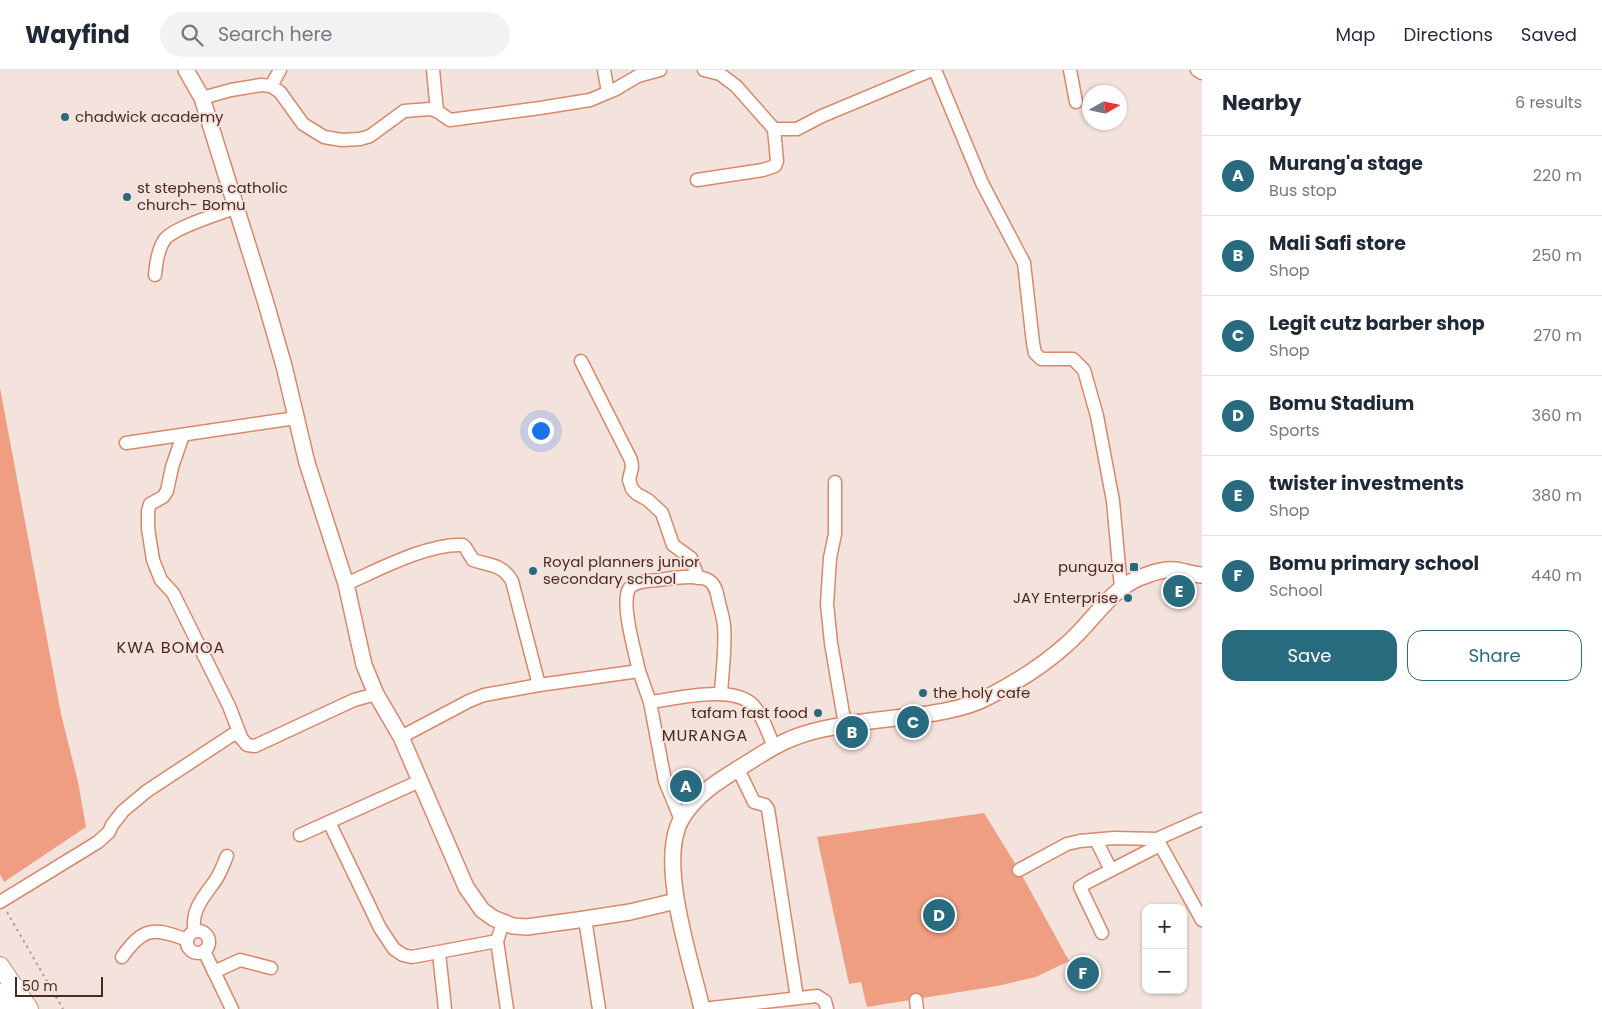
<!DOCTYPE html>
<html lang="en">
<head>
<meta charset="utf-8">
<style>
	:root { --surface:#fff; --page:#f2f2f3; --text:#1f2937; --muted:#747a83; --line:#e0e1e3; --accent:#296b7e }
	body { margin:0; font-family:Poppins,sans-serif; background:var(--page); color:var(--text) }
	.controls { position:absolute; right:15px; bottom:15px; display:grid; overflow:hidden; border-radius:10px; box-shadow:0 1px 4px #0004 }
	.controls button { width:45px; height:45px; display:grid; place-items:center; padding:0; border:0; border-bottom:1px solid var(--line); background:var(--surface); color:var(--text); font:25px sans-serif }
	.compass { position:absolute; left:1082px; top:15px; width:45px; height:45px; border-radius:50%; background:var(--surface); box-shadow:0 1px 4px #0004; rotate:81deg }
	.scale { position:absolute; left:15px; bottom:12px; width:88px; box-sizing:border-box; padding-left:5px; border:2px solid #4c2a1e; border-top:0; font-size:14px; line-height:18px; white-space:nowrap; color:#4c2a1e; -webkit-text-stroke:4px #f4e2dc; paint-order:stroke }
	.you { position:absolute; left:540px; top:360px; width:18px; height:18px; margin:-12px; border:4px solid #fff; border-radius:50%; background:#1a73e8; box-shadow:0 0 0 8px #1a73e833 }
	.badge { display:grid; place-items:center; width:32px; height:32px; border-radius:50%; background:var(--accent); color:#fff; font-size:16px; font-weight:700 }
	.pin { position:absolute; translate:-50% -50%; border:2px solid #fff; box-shadow:0 1px 5px #0006 }
	.list { margin:0; padding:0; list-style:none }
	h2 { display:flex; justify-content:space-between; align-items:center; height:65px; margin:0; padding:0 20px; font-size:21px }
	h2 small { font-size:16px; font-weight:400; color:var(--muted) }
	.list li { display:grid; grid-template-columns:32px 1fr auto; gap:15px; align-items:center; box-sizing:border-box; height:80px; padding:0 20px; border-top:1px solid var(--line) }
	.list b { display:block; font-size:19px; white-space:nowrap }
	.list p { margin:0; font-size:16px; white-space:nowrap; color:var(--muted) }
	.list em { font-size:16px; font-style:normal; color:var(--muted) }
	.actions { display:flex; gap:10px; padding:15px 20px }
	.actions a { flex:1; padding:11px 0; border:1px solid var(--accent); border-radius:15px; text-align:center; font-size:18px; color:var(--accent) }
	.actions .main { background:var(--accent); color:#fff }
	.icon { flex:none; width:28px; height:28px; fill:none; stroke:currentColor; stroke-width:2; stroke-linecap:round; stroke-linejoin:round }
	.map { position:relative; flex:none; width:1202px; height:939px; overflow:hidden }
	header { display:flex; align-items:center; gap:30px; box-sizing:border-box; height:70px; padding:0 25px; background:var(--surface); border-bottom:1px solid var(--line) }
	header strong { font-size:24px }
	nav { display:flex; gap:28px; margin-inline-start:auto; font-size:18px }
	.search { width:350px; height:45px; background:var(--page); display:flex; align-items:center; gap:12px; box-sizing:border-box; padding:0 18px; border-radius:28px; color:var(--muted); font-size:19px }
	main { display:flex }
	aside { flex:1; background:var(--surface) }
	.map>svg:first-child { display:block }
	.green { fill:#ef9e81 }
	.lines { fill:none; stroke-linecap:round; stroke-linejoin:round }
	.minor-casing { stroke:#d9886a; stroke-width:15 }
	.tertiary-casing { stroke:#d9886a; stroke-width:18 }
	.secondary-casing { stroke:#d9886a; stroke-width:20 }
	.path { stroke:#b29991; stroke-width:2; stroke-dasharray:2.5 4; stroke-linecap:butt }
	.minor { stroke:#fff; stroke-width:12 }
	.tertiary { stroke:#fff; stroke-width:15 }
	.secondary { stroke:#fff; stroke-width:18 }
	.poi-dot { fill:#296b7e; stroke:#f4e2dc; stroke-width:2 }
	.labels { text-anchor:middle; stroke-width:4; stroke-linejoin:round; paint-order:stroke }
	.poi-label { font-size:15px; fill:#4c2a1e; stroke:#f4e2dc; text-anchor:start }
	.neighbourhood-label { font-size:16px; letter-spacing:1px; fill:#4c2a1e; stroke:#f4e2dc }
</style>
</head>
<body>
<header>
<strong>Wayfind</strong>
<div class="search"><svg class="icon" aria-label="search" viewBox="0 0 24 24"><circle cx="10" cy="10" r="6"/><path d="M15 15l6 6"/></svg>Search here</div>
<nav><a>Map</a><a>Directions</a><a>Saved</a></nav>
</header>
<main>
<div class="map">
<svg width="1202" height="939" viewBox="0 0 1202 939">
	<rect width="100%" height="100%" fill="#f4e2dc"/>
	<g class="green">
		<path d="M0 318 61 644 78 712 86 757 4 812 0 804Z"/>
		<path d="M984 743 1019 800 1069 891 1036 907 997 916 867 937 861 912 849 914 817 767Z"/>
	</g>
	<g class="lines">
		<defs>
			<g id="minor">
				<path d="M433 0 437 41"/>
				<path d="M604 0 608 22"/>
				<path d="M704 0 720 4 736 16 774 59H797L822 46 932 0"/>
				<path d="M935 0 982 113 1024 193 1033 273 1035 283 1041 289H1073L1084 300 1097 346 1113 431 1121 518"/>
				<path d="M1070 0 1076 32"/>
				<path d="M1197 0 1202 3"/>
				<path d="M271 16 280 0"/>
				<path d="M202 28 231 20 261 15 271 16 280 22 303 54 324 67 342 70 360 69 370 66 404 41 430 39 437 41 450 50 540 38 590 30 614 20 638 6 660 0"/>
				<path d="M697 110 763 100 775 96 777 91 774 59"/>
				<path d="M155 205C156 193 158 177 166 168 178 156 219 144 235 138"/>
				<path d="M581 291 631 390 632 397 629 410 632 419 637 424 648 430 662 443 673 475 691 488 698 508"/>
				<path d="M183 365 172 397 167 421 163 427 150 434 148 441V458L153 490 161 510 173 523 229 636 241 667"/>
				<path d="M126 373 296 348"/>
				<path d="M835 412V464L830 488 827 534 831 573 845 655"/>
				<path d="M346 514C378 500 428 473 463 475L465 477 473 490C491 496 502 494 512 511L539 615"/>
				<path d="M639 601 650 632 665 711 681 750"/>
				<path d="M650 632C676 629 732 614 753 635 763 646 768 663 774 677"/>
				<path d="M401 667 469 631 484 625 539 615 639 601C635 582 622 538 628 521 632 510 649 511 658 510 671 508 697 504 708 510 716 514 717 524 719 533 721 540 723 548 724 555 726 578 722 602 721 624"/>
				<path d="M738 699 754 732 765 735 768 739 797 928"/>
				<path d="M329 752 380 858 394 879 403 885 412 887 497 871"/>
				<path d="M300 765 420 711"/>
				<path d="M1157 769 1202 850"/>
				<path d="M1096 770 1111 800"/>
				<path d="M1019 800 1067 774 1080 771 1114 768 1157 769 1202 749"/>
				<path d="M0 832 98 772 109 762 112 755 123 741 147 721 232 665 238 664 247 675 255 676 354 630 376 624"/>
				<path d="M585 849 599 939"/>
				<path d="M503 853 497 871 507 939"/>
				<path d="M194 861C192 839 202 829 215 811 220 804 223 795 227 786"/>
				<circle cx="198" cy="872" r="11"/>
				<path d="M1102 863 1080 817 1088 812 1160 775"/>
				<path d="M204 881 232 939"/>
				<path d="M439 883 445 939"/>
				<path d="M122 887C143 857 154 857 187 870"/>
				<path d="M214 902 240 890 271 898"/>
				<path d="M916 930 917 939"/>
				<path d="M702 939 817 926 825 931 827 939"/>
			</g>
			<g id="tertiary">
				<path d="M186 0 202 28 265 230 284 296 307 393 346 514 364 595 376 624 401 667 466 817 482 840 493 848 513 856 527 857 585 849 630 842 676 831"/>
				<path d="M702 939C692 893 656 791 682 748 696 725 718 711 741 697 756 688 770 678 786 671 810 660 837 656 863 652 901 646 955 645 988 627 1015 613 1044 595 1067 574 1094 551 1112 515 1147 505 1155 502 1166 499 1175 500 1184 501 1192 505 1202 505"/>
			</g>
			<g id="secondary">
				<path d="M0 896 29 939"/>
				<path d="M0 923 11 939"/>
			</g>
		</defs>
		<use href="#minor" class="minor-casing"/>
		<use href="#tertiary" class="tertiary-casing"/>
		<use href="#secondary" class="secondary-casing"/>
		<path class="path" d="M7 842 63 939"/>
		<use href="#minor" class="minor"/>
		<use href="#tertiary" class="tertiary"/>
		<use href="#secondary" class="secondary"/>
	</g>
	<g class="poi-dot">
		<circle cx="65" cy="47" r="5"/>
		<circle cx="127" cy="127" r="5"/>
		<rect x="1129" y="492" width="10" height="10" rx="2.5"/>
		<circle cx="533" cy="501" r="5"/>
		<circle cx="1128" cy="528" r="5"/>
		<circle cx="923" cy="623" r="5"/>
		<circle cx="818" cy="643" r="5"/>
	</g>
	<g class="labels">
		<g class="poi-label">
			<text x="75" y="52">chadwick academy</text>
			<text x="137" y="123">st stephens catholic<tspan x="137" dy="17">church- Bomu</tspan></text>
			<text x="543" y="497">Royal planners junior<tspan x="543" dy="17">secondary school</tspan></text>
			<text x="1124" y="502" text-anchor="end">punguza</text>
			<text x="1118" y="533" text-anchor="end">JAY Enterprise</text>
			<text x="933" y="628">the holy cafe</text>
			<text x="808" y="648" text-anchor="end">tafam fast food</text>
		</g>
		<g class="neighbourhood-label">
			<text x="171" y="583">KWA BOMOA</text>
			<text x="705" y="671">MURANGA</text>
		</g>
	</g>
</svg>
<div class="controls">
<button>+</button>
<button>−</button>
</div>
<svg class="compass" viewBox="-18 -18 36 36"><path d="M0-13l5 13h-10z" fill="#e53935"/><path d="M0 13l5-13h-10z" fill="#747a83"/></svg>
<div class="scale">50 m</div>
<div class="you"></div>
<div class="pin badge" style="left:686px;top:716px">A</div>
<div class="pin badge" style="left:852px;top:662px">B</div>
<div class="pin badge" style="left:913px;top:652px">C</div>
<div class="pin badge" style="left:939px;top:845px">D</div>
<div class="pin badge" style="left:1179px;top:521px">E</div>
<div class="pin badge" style="left:1083px;top:903px">F</div>
</div>
<aside>
<h2>Nearby<small>6 results</small></h2>
<ul class="list">
<li><span class="badge">A</span><div><b>Murang'a stage</b><p>Bus stop</p></div><em>220 m</em></li>
<li><span class="badge">B</span><div><b>Mali Safi store</b><p>Shop</p></div><em>250 m</em></li>
<li><span class="badge">C</span><div><b>Legit cutz barber shop</b><p>Shop</p></div><em>270 m</em></li>
<li><span class="badge">D</span><div><b>Bomu Stadium</b><p>Sports</p></div><em>360 m</em></li>
<li><span class="badge">E</span><div><b>twister investments</b><p>Shop</p></div><em>380 m</em></li>
<li><span class="badge">F</span><div><b>Bomu primary school</b><p>School</p></div><em>440 m</em></li>
</ul>
<div class="actions"><a class="main">Save</a><a>Share</a></div>
</aside>
</main>
</body>
</html>
